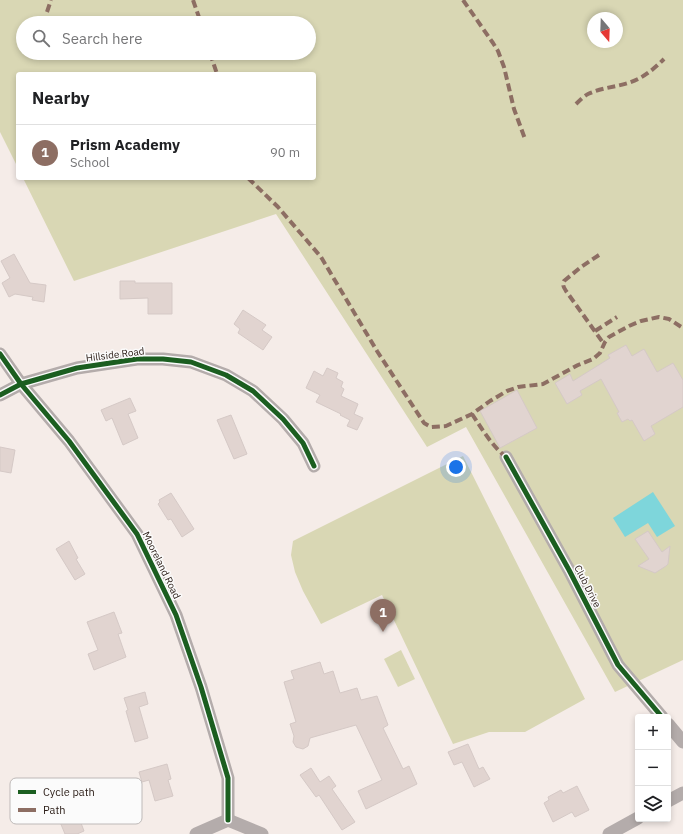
<!DOCTYPE html>
<html lang="en">
<head>
<meta charset="utf-8">
<style>
	:root { --surface:#fff; --page:#f6f6f6; --text:#202124; --muted:#757577; --line:#e0e0e0; --accent:#746762 }
	body { margin:0; font-family:"IBM Plex Sans",sans-serif; background:var(--page); color:var(--text) }
	.controls { position:absolute; right:12px; bottom:12px; display:grid; overflow:hidden; border-radius:4px; box-shadow:0 2px 6px #0003 }
	.controls button { width:36px; height:36px; display:grid; place-items:center; padding:0; border:0; border-bottom:1px solid var(--line); background:var(--surface); color:var(--text); font:20px sans-serif }
	.compass { position:absolute; left:587px; top:12px; width:36px; height:36px; border-radius:50%; background:var(--surface); box-shadow:0 2px 6px #0003; rotate:161deg }
	.you { position:absolute; left:456px; top:467px; width:14px; height:14px; margin:-10px; border:3px solid #fff; border-radius:50%; background:#1a73e8; box-shadow:0 0 0 6px #1a73e833 }
	.badge { display:grid; place-items:center; width:26px; height:26px; border-radius:50%; background:var(--accent); color:#fff; font-size:13px; font-weight:700 }
	.pin { position:absolute; translate:-50% -33px; filter:drop-shadow(0 1px 2px #0008) }
	.pin::after { content:''; position:absolute; top:21px; width:14px; height:12px; background:inherit; clip-path:polygon(0 0,100% 0,50% 100%) }
	.list { margin:0; padding:0; list-style:none }
	h2 { display:flex; justify-content:space-between; align-items:center; height:52px; margin:0; padding:0 16px; font-size:17px }
	h2 small { font-size:13px; font-weight:400; color:var(--muted) }
	.list li { display:grid; grid-template-columns:26px 1fr auto; gap:12px; align-items:center; box-sizing:border-box; height:56px; padding:0 16px; border-top:1px solid var(--line) }
	.list b { display:block; font-size:15px; white-space:nowrap }
	.list p { margin:0; font-size:13px; white-space:nowrap; color:var(--muted) }
	.list em { font-size:13px; font-style:normal; color:var(--muted) }
	.icon { flex:none; width:22px; height:22px; fill:none; stroke:currentColor; stroke-width:2; stroke-linecap:round; stroke-linejoin:round }
	.map { position:relative; flex:none; width:683px; height:834px; overflow:hidden }
	.search { position:absolute; background:var(--surface); box-shadow:0 2px 6px #0003; left:16px; top:16px; width:300px; height:44px; display:flex; align-items:center; gap:10px; box-sizing:border-box; padding:0 14px; border-radius:22px; color:var(--muted); font-size:15px }
	.panel { position:absolute; background:var(--surface); box-shadow:0 2px 6px #0003; left:16px; top:72px; width:300px; height:108px; border-radius:4px }
	.map>svg:first-child { display:block }
	.green { fill:#d9d7b4; fill-rule:evenodd }
	.water { fill:#7ed6db }
	.building { fill:#e1d4d0; stroke:#d5c9c6 }
	.lines { fill:none; stroke-linecap:round; stroke-linejoin:round }
	.street { stroke:#b4acab; stroke-width:13 }
	.quiet { stroke:#8d6e63; stroke-width:4; stroke-dasharray:8 4; stroke-linecap:butt }
	.cycleway-casing { stroke:#fbfbfb; stroke-width:8 }
	.cycleway { stroke:#1b5e20; stroke-width:5 }
	.labels { text-anchor:middle; stroke-width:3; stroke-linejoin:round; paint-order:stroke }
	.street-label { font-size:10px; fill:#2e201a; stroke:#fbfbfb }
	.key { fill:#fbfbfb; stroke:#beb9b8; stroke-width:1 }
	.key-label { font-size:11px; fill:#2e201a }
</style>
</head>
<body>
<div class="map">
<svg width="683" height="834" viewBox="0 0 683 834">
	<rect width="100%" height="100%" fill="#f5ece8"/>
	<g class="green">
		<path d="M0 0H683V660L615 692 466 427 427 447 276 214 74 281 23 178H314V74H18V168L0 132ZM593 18H617V42H593ZM23 23H309V53H23Z"/>
		<path d="M463 456 585 699 525 732H489L453 744 382 595 321 624 303 591 295 572 291 555 293 541Z"/>
		<path d="M401 650 415 679 398 687 384 659Z"/>
	</g>
	<path class="water" d="M653 492 675 526 657 537 648 523 625 537 613 518Z"/>
	<g class="building">
		<path d="M14 254 30 283 46 285 44 302 32 300 33 297 15 294 9 297 2 283 10 278 1 261Z"/>
		<path d="M120 281H135V283H172V314H148V298L120 299Z"/>
		<path d="M243 310 266 325 262 330 272 337 263 350 238 333 240 329 234 324Z"/>
		<path d="M626 345 632 356 644 349 657 372 673 363 683 380V407L651 426 655 434 644 441 632 420 630 421 628 419 622 422 617 413 619 412 601 379 580 391 582 395 567 404 555 383 570 374 573 381 610 358 608 355Z"/>
		<path d="M327 368 338 373 336 378 343 382 341 387 344 389 341 396 358 404 354 414 363 418 357 430 347 426 350 420 340 415 341 414 316 402 320 395 306 388 314 371 323 376Z"/>
		<path d="M517 390 537 428 500 448 480 411Z"/>
		<path d="M130 398 136 411 128 414 138 438 123 445 112 418 106 421 101 410Z"/>
		<path d="M231 415 247 454 234 459 217 420Z"/>
		<path d="M0 447 15 450 11 473 0 471Z"/>
		<path d="M171 493 194 529 182 537 171 519 168 520 158 504 160 502 159 500Z"/>
		<path d="M648 531 662 552 670 546 668 564 666 566 655 573 638 566 649 559 635 539Z"/>
		<path d="M69 541 78 558 76 559 85 574 75 580 56 549Z"/>
		<path d="M114 612 122 633 118 634 126 657 94 670 88 654 98 650 87 622Z"/>
		<path d="M320 662 324 674 333 671 340 693 357 688 361 700 377 696 388 725 383 728 403 769 409 766 417 784 366 809 358 791 382 780 356 725 310 738 308 746 303 749 296 747 293 742 294 736 290 724 296 722 284 682 294 679 291 671Z"/>
		<path d="M145 692 148 704 139 707 148 738 135 742 126 711 128 710 124 698Z"/>
		<path d="M468 744 479 769 483 767 490 779 474 787 462 762 454 765 448 752Z"/>
		<path d="M167 764 171 779 168 780 173 796 155 801 149 780 142 782 139 772Z"/>
		<path d="M311 768 320 782 329 776 336 786 332 789 355 822 342 830 319 795 316 797 300 775Z"/>
		<path d="M577 786 589 810 575 817 572 812 553 822 544 803 549 800 548 797 561 790 563 793Z"/>
		<path d="M78 815 84 831 77 834H65L60 822Z"/>
	</g>
	<g class="lines">
		<g class="street">
			<path d="M0 354 21 384 69 441 137 534 176 615 201 687 228 778V820"/>
			<path d="M0 395 21 384 77 368 137 359H163L191 362 226 375 253 391 283 419 303 443 314 466"/>
			<path d="M506 457 569 570 618 665 662 717"/>
			<path d="M668 724 683 742"/>
			<path d="M668 801 683 793"/>
			<path d="M196 834 228 820 262 834"/>
			<path d="M609 834 638 818"/>
		</g>
		<g class="quiet">
			<path d="M193 0 201 23"/>
			<path d="M463 0 493 43 498 51 504 67 514 109 525 139"/>
			<path d="M47 12 51 0"/>
			<path d="M210 53 217 74"/>
			<path d="M576 104C580 100 584 96 588 94 605 86 624 87 640 78 649 73 657 66 664 59"/>
			<path d="M248 178 278 207 321 257 377 351 424 423 431 427 446 426 472 414 490 401 507 391 518 387 543 384 578 365 593 359 600 353 605 342 609 337 629 326 641 321 659 317 669 319 683 328"/>
			<path d="M599 255 581 267 564 281C562 285 564 288 566 291L604 344"/>
			<path d="M595 331 617 317"/>
			<path d="M472 414C482 429 492 446 506 457"/>
		</g>
		<defs>
			<g id="cycleway">
				<path d="M0 354 21 384 69 441 137 534 176 615 201 687 228 778V820"/>
				<path d="M0 395 21 384 77 368 137 359H163L191 362 226 375 253 391 283 419 303 443 314 466"/>
				<path d="M506 457 569 570 618 665 662 717"/>
			</g>
		</defs>
		<use href="#cycleway" class="cycleway-casing"/>
		<use href="#cycleway" class="cycleway"/>
	</g>
	<g class="labels">
		<g class="street-label">
			<text transform="translate(115 354) rotate(-7)" y="4">Hillside Road</text>
			<text transform="translate(162 565) rotate(64)" y="4">Mooreland Road</text>
			<text transform="translate(588 586) rotate(63)" y="4">Club Drive</text>
		</g>
	</g>
	<rect x="10" y="778" width="132" height="46" rx="6" class="key"/>
	<rect x="18" y="790" width="18" height="4" fill="#1b5e20"/>
	<rect x="18" y="808" width="18" height="4" fill="#8d6e63"/>
	<g class="key-label">
		<text x="43" y="796">Cycle path</text>
		<text x="43" y="814">Path</text>
	</g>
</svg>
<div class="controls">
<button>+</button>
<button>−</button>
<button><svg class="icon" aria-label="layers" viewBox="0 0 24 24"><path d="M12 4l9 5-9 5-9-5zM3 14l9 5 9-5"/></svg></button>
</div>
<svg class="compass" viewBox="-18 -18 36 36"><path d="M0-13l5 13h-10z" fill="#e53935"/><path d="M0 13l5-13h-10z" fill="#757577"/></svg>
<div class="you"></div>
<div class="pin badge" style="left:383px;top:632px;background:#8d6e63">1</div>
<div class="search"><svg class="icon" aria-label="search" viewBox="0 0 24 24"><circle cx="10" cy="10" r="6"/><path d="M15 15l6 6"/></svg>Search here</div>
<section class="panel">
<h2>Nearby<small></small></h2>
<ul class="list">
<li><span class="badge" style="background:#8d6e63">1</span><div><b>Prism Academy</b><p>School</p></div><em>90 m</em></li>
</ul>
</section>
</div>
</body>
</html>
